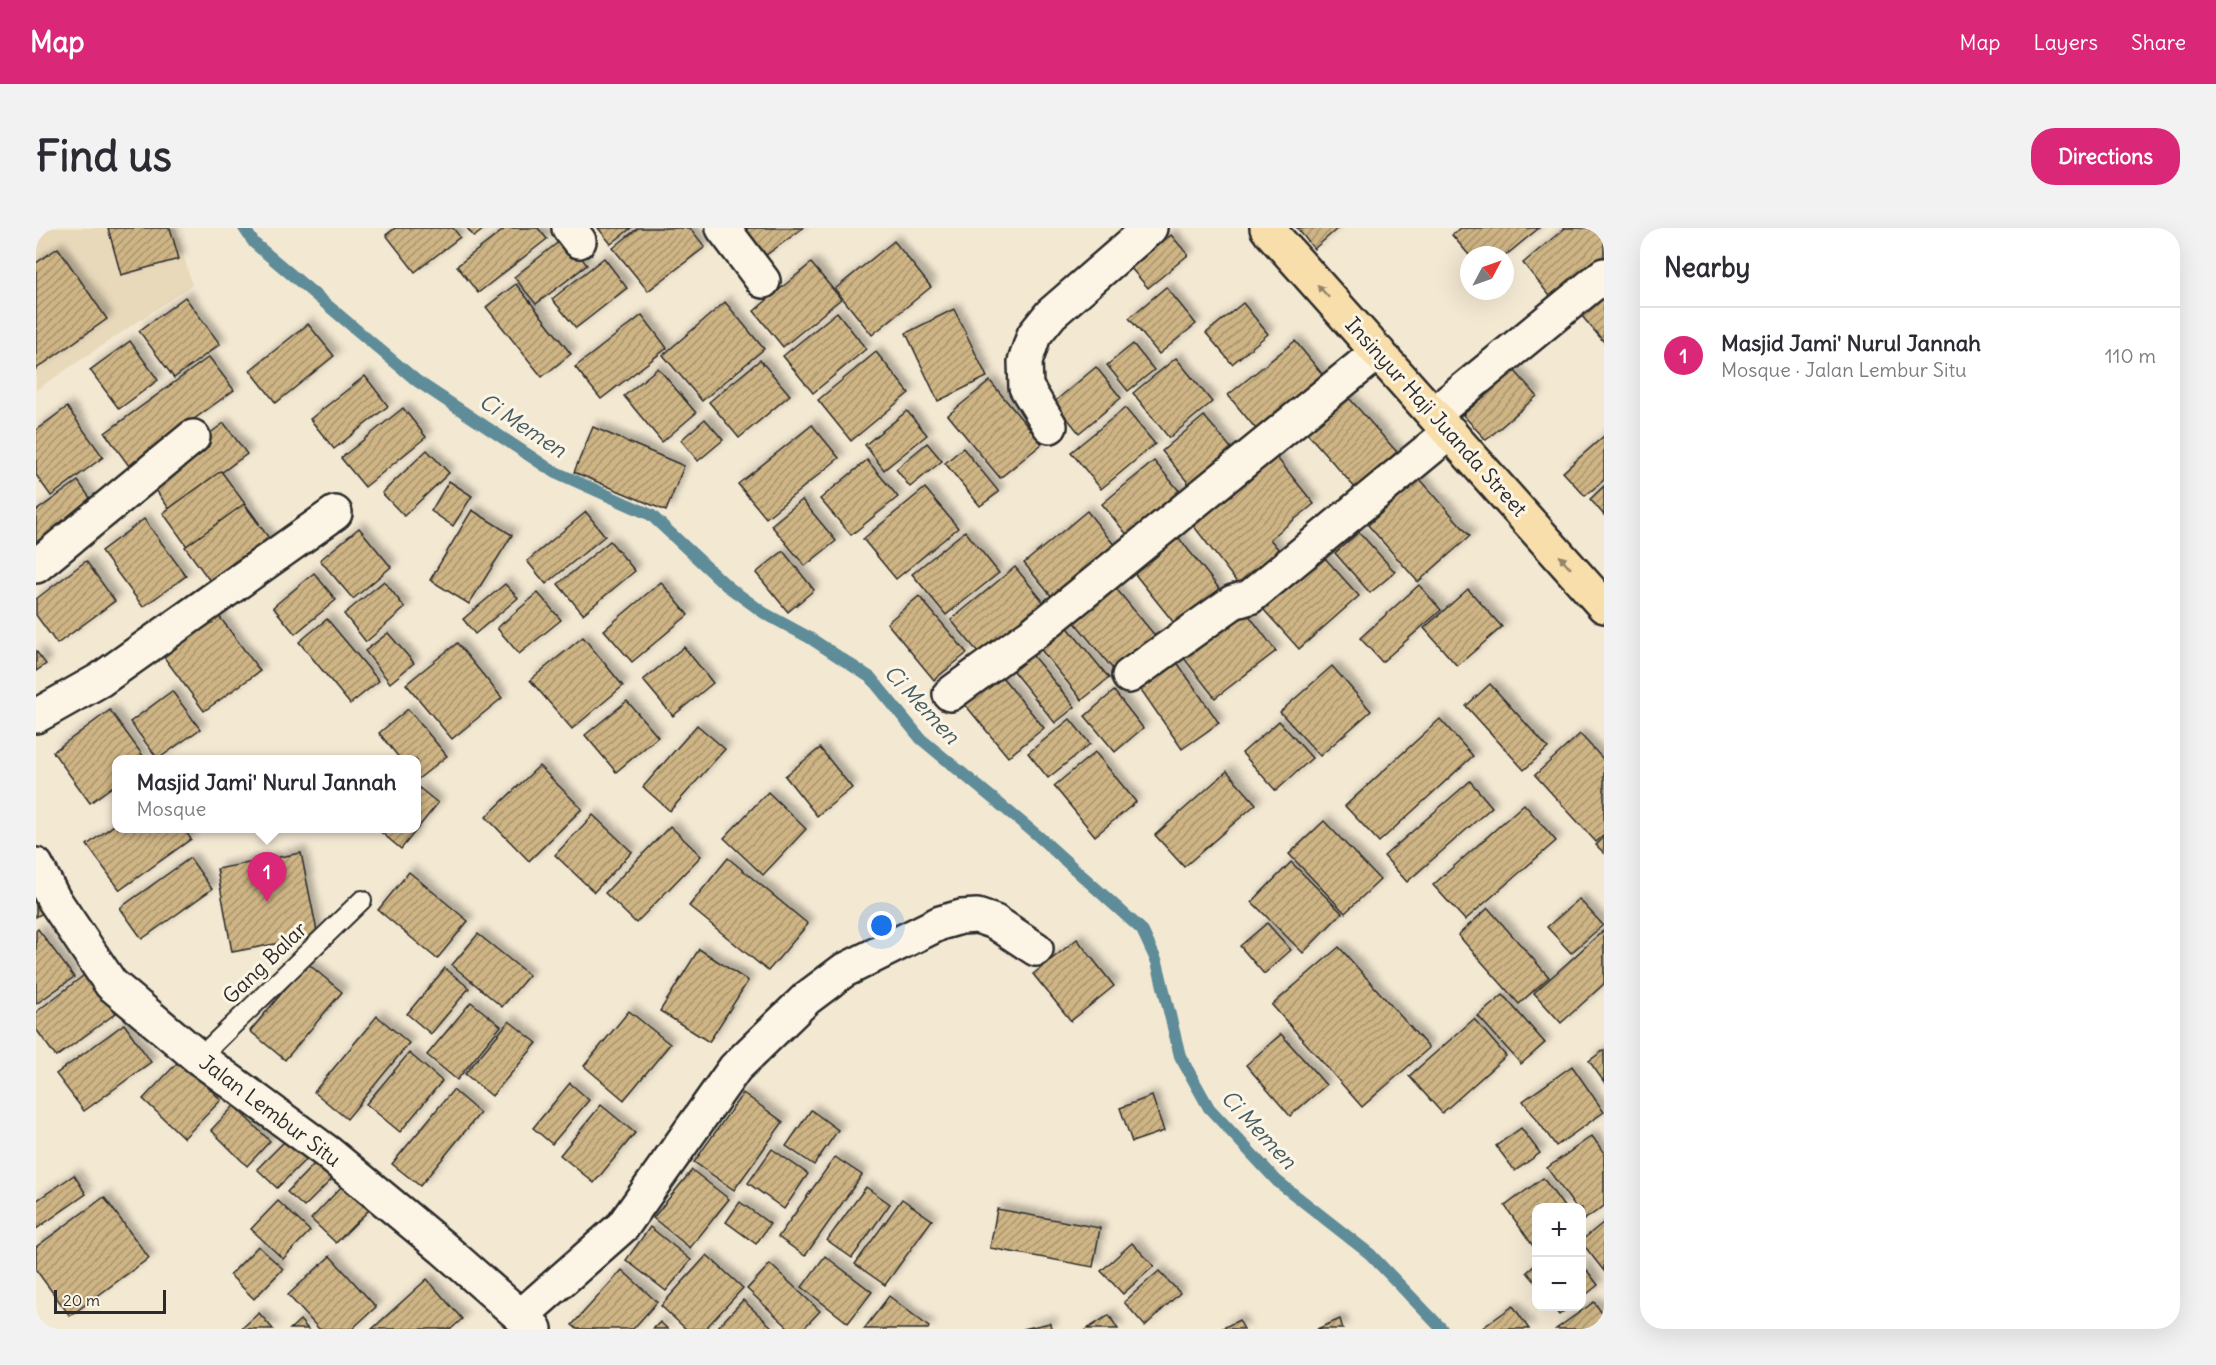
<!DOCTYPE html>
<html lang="en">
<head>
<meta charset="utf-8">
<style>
	:root { --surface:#fff; --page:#f2f2f3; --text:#2b2b33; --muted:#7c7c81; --line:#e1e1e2; --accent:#db2777 }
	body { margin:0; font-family:Delius,sans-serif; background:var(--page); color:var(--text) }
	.controls { position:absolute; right:18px; bottom:18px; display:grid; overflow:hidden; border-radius:12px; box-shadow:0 6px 24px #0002 }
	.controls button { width:54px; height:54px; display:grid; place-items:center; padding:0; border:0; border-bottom:2px solid var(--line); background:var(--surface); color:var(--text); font:30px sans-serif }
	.compass { position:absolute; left:1424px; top:18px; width:54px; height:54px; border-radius:50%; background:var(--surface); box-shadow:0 6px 24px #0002; rotate:49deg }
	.scale { position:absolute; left:18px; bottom:15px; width:112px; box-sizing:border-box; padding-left:6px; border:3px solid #2b2b2b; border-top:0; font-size:16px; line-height:21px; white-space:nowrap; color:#2b2b2b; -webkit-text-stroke:4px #fcf5e5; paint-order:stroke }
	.you { position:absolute; left:846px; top:698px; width:21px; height:21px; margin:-15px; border:4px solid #fff; border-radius:50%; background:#1a73e8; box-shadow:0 0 0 9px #1a73e833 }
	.badge { display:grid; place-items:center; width:39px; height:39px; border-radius:50%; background:var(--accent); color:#fff; font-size:20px; font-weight:700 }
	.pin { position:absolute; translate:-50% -50px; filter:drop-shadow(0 2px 3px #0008) }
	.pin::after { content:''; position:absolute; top:32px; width:21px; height:18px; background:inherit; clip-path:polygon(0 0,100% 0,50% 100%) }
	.popup { position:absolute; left:76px; top:527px; width:309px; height:78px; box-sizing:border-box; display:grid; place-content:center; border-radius:12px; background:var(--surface); filter:drop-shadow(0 2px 4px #0005); font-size:20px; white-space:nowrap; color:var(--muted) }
	.popup b { font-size:22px; color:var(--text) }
	.popup::after { content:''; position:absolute; left:50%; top:100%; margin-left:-12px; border:12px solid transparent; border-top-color:var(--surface) }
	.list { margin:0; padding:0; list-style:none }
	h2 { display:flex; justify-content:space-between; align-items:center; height:78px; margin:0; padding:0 24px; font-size:26px }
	h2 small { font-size:20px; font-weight:400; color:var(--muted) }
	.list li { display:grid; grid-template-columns:39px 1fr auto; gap:18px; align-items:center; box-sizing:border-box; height:96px; padding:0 24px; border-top:2px solid var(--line) }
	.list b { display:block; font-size:22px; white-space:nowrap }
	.list p { margin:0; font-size:20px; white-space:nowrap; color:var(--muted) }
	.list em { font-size:20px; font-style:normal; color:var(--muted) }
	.map { position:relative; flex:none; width:1568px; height:1101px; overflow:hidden; border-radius:24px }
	header { display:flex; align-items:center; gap:36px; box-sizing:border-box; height:84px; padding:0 30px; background:var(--accent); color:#fff }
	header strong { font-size:28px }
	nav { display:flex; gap:33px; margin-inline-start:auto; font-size:21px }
	.intro { display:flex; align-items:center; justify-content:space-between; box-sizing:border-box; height:144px; padding:0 36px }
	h1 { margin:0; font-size:42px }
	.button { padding:15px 27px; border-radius:24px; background:var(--accent); color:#fff; font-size:21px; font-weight:700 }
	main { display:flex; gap:36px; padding:0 36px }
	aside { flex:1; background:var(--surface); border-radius:24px; box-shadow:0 6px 24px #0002 }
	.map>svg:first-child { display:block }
	.built { fill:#e8d9bb }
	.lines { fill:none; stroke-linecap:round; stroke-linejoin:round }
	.stream { stroke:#5f8c99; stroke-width:12 }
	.building { fill:url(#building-hatch); stroke:#2b2b2b; stroke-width:1.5; filter:url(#shadow) }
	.service-casing { stroke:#2b2b2b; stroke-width:22 }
	.minor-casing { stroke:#2b2b2b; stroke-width:38 }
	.trunk-casing { stroke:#2b2b2b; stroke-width:38 }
	.service { stroke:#fcf5e5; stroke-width:18 }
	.minor { stroke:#fcf5e5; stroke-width:33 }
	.trunk { stroke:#f8deab; stroke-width:33 }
	.oneway { fill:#92846b }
	.labels { text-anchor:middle; stroke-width:6; stroke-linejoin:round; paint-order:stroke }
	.street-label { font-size:21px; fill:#2b2b2b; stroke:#fcf5e5 }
	.water-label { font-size:22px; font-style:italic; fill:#455c62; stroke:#fcf5e5 }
</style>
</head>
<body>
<header>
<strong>Map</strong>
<nav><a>Map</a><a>Layers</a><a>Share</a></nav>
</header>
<div class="intro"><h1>Find us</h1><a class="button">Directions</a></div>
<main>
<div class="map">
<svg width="1568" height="1101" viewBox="0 0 1568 1101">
	<defs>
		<pattern id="building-hatch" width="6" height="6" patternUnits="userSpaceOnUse" patternTransform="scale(1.5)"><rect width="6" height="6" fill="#cfb585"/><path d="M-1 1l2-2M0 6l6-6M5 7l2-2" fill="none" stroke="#a8936d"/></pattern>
		<filter id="shadow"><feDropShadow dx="5.5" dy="-5.5" stdDeviation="3" flood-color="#0004"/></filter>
	</defs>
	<rect width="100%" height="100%" fill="#f3e8d2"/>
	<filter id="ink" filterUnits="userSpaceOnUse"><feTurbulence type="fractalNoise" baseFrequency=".0167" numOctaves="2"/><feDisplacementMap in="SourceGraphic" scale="12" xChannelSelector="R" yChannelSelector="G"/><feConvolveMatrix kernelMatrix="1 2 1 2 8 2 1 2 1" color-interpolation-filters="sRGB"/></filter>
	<g filter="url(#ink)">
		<path class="built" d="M0 0H140L156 57 0 162Z"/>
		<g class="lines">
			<path class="stream" d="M208 0 218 15 381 153 515 242 615 287 691 358 728 385 774 410 835 450 885 511 1001 607 1106 702 1121 734 1144 828 1173 880 1241 953 1334 1026 1406 1101"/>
		</g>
		<g class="building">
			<path d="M72 0H134L143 31 85 47Z"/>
			<path d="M359 0H417L424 9 379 44 350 7Z"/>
			<path d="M431 0H449L438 9Z"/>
			<path d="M470 0H502L511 11 442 65 421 38Z"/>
			<path d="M562 0H595L575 16Z"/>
			<path d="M602 0H654L669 19 612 63 577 20Z"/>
			<path d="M691 0H767L718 36Z"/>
			<path d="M1261 0H1302L1278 21Z"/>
			<path d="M1425 0H1503L1469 28 1433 27 1416 7Z"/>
			<path d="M1529 0H1568V31L1518 73 1487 35Z"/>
			<path d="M1135 7 1152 27 1112 60 1094 39Z"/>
			<path d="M529 9 551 37 500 76 478 49Z"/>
			<path d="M858 13 895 59 836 107 799 61Z"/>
			<path d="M22 20 71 91 0 141V35Z"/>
			<path d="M568 30 591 60 540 100 516 71Z"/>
			<path d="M775 35 805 71 747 119 718 83Z"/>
			<path d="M480 56 535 126 506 149 450 79Z"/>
			<path d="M1130 59 1160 96 1123 126 1093 90Z"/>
			<path d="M1568 68V114L1545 87Z"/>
			<path d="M149 69 184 116 138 150 103 103Z"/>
			<path d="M689 74 728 121 666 173 627 127Z"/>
			<path d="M1207 75 1232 106 1196 136 1170 105Z"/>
			<path d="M918 81 951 149 902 173 870 105Z"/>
			<path d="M801 84 830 121 777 165 747 128Z"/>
			<path d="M606 87 631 120 565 171 539 139Z"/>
			<path d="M272 96 298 128 240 175 214 142Z"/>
			<path d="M94 113 122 152 83 181 54 142Z"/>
			<path d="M1259 113 1296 158 1229 212 1192 167Z"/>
			<path d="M1097 116 1118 142 1092 163 1071 137Z"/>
			<path d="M840 124 873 165 815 213 782 172Z"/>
			<path d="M173 129 198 162 93 238 69 205Z"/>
			<path d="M1140 130 1176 174 1133 210 1097 165Z"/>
			<path d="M724 132 754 167 703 210 673 174Z"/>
			<path d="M1060 139 1085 170 1043 205 1018 174Z"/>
			<path d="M622 140 660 185 626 214 588 168Z"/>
			<path d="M1478 142 1501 168 1450 212 1427 187Z"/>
			<path d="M329 148 352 178 298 221 274 191Z"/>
			<path d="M954 153 1006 216 964 250 912 187Z"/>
			<path d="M1305 161 1368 232 1327 269 1264 197Z"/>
			<path d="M31 179 67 229 15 268 0 247V202Z"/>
			<path d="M367 180 390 209 329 259 305 230Z"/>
			<path d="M1089 180 1119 216 1065 261 1035 224Z"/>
			<path d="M871 183 891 207 848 242 829 217Z"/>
			<path d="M1168 188 1206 233 1163 268 1126 223Z"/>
			<path d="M669 191 687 212 662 233 645 212Z"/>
			<path d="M188 195 211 226 134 282 112 251Z"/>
			<path d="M776 197 803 230 730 290 702 256Z"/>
			<path d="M557 199 648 238 630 283 538 244Z"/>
			<path d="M1568 208V252L1549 268 1527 244Z"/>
			<path d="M891 215 906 233 874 259 860 241Z"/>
			<path d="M927 220 963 264 944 278 909 235Z"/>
			<path d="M391 222 413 245 368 288 346 265Z"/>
			<path d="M1238 226 1278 276 1234 311 1251 332 1209 365 1153 292Z"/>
			<path d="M831 232 862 269 815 307 784 271Z"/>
			<path d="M1118 233 1150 271 1097 314 1066 276Z"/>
			<path d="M185 243 223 295 165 338 127 285Z"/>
			<path d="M1384 251 1434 308 1382 354 1332 297Z"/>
			<path d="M42 253 59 277 0 320V283Z"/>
			<path d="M413 253 436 268 417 298 395 283Z"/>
			<path d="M1568 258V287L1554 271Z"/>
			<path d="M889 260 922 300 860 351 827 311Z"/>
			<path d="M766 272 800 313 769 338 735 297Z"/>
			<path d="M208 276 241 321 182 364 149 319Z"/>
			<path d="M436 282 476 307 433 376 394 352Z"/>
			<path d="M1051 283 1083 323 1021 375 988 335Z"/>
			<path d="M550 284 569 308 510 356 491 333Z"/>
			<path d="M108 291 150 348 107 379 65 323Z"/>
			<path d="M323 300 355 339 317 371 284 332Z"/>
			<path d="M929 303 963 345 910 387 876 346Z"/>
			<path d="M1138 304 1186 364 1142 400 1094 340Z"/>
			<path d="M1323 304 1359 344 1334 365 1299 325Z"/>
			<path d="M574 313 599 343 547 386 522 356Z"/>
			<path d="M1279 319 1323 368 1263 421 1219 372Z"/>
			<path d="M747 323 778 362 752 384 720 345Z"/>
			<path d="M50 333 79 373 21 416 0 387V371Z"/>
			<path d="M979 339 1010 377 946 429 915 392Z"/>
			<path d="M278 345 300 372 259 406 237 379Z"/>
			<path d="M1073 352 1121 410 1080 445 1032 386Z"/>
			<path d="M348 353 369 380 330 414 308 386Z"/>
			<path d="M625 354 652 387 596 434 568 402Z"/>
			<path d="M469 356 482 370 439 406 427 391Z"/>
			<path d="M1383 357 1405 382 1346 434 1324 410Z"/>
			<path d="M1432 361 1466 399 1421 438 1388 400Z"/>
			<path d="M502 365 525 392 483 426 461 400Z"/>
			<path d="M883 368 931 425 898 452 851 395Z"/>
			<path d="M1205 377 1240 423 1179 470 1143 424Z"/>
			<path d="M180 384 224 443 168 483 124 424Z"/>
			<path d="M291 391 343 453 314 476 263 414Z"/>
			<path d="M1029 396 1073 450 1046 472 1002 418Z"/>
			<path d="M352 405 378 435 354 455 329 423Z"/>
			<path d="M547 409 587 458 536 501 494 452Z"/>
			<path d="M421 415 466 470 416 511 370 456Z"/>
			<path d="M987 416 1039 479 1019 495 968 432Z"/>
			<path d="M648 419 677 455 637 488 607 452Z"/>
			<path d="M0 423 10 436 0 443Z"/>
			<path d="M1136 427 1183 495 1146 521 1099 453Z"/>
			<path d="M957 438 1008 500 972 529 922 468Z"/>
			<path d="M1296 438 1335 483 1284 528 1244 484Z"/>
			<path d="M1454 456 1512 520 1488 542 1430 478Z"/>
			<path d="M136 463 164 501 122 531 94 494Z"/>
			<path d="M1078 463 1107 500 1079 524 1049 488Z"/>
			<path d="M591 473 622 509 580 544 549 507Z"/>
			<path d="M372 481 411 528 381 552V532H365L343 505Z"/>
			<path d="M74 482 110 532H81V555L54 575 17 524Z"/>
			<path d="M1034 491 1054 516 1012 550 992 525Z"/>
			<path d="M1404 491 1437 528 1343 614 1309 578Z"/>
			<path d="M1243 493 1276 530 1240 563 1206 525Z"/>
			<path d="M661 497 689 521 634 583 607 559Z"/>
			<path d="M1544 506 1568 532V607L1560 614 1499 547Z"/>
			<path d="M784 520 816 560 781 588 749 548Z"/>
			<path d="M1059 524 1100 574 1059 608 1018 558Z"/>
			<path d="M503 538 546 581 493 633 450 589Z"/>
			<path d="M1191 543 1220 576 1148 639 1119 607Z"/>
			<path d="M1434 553 1456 579 1371 654 1348 628Z"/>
			<path d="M381 558 402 575 365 621 340 600H381Z"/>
			<path d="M732 564 770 601 727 647 688 610Z"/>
			<path d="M1488 576 1520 613 1429 692 1397 657Z"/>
			<path d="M557 587 596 624 558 664 519 627Z"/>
			<path d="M1288 593 1344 652 1309 685 1253 626Z"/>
			<path d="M81 595V600H147L155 611 84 662 51 617Z"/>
			<path d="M634 598 665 628 600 695 569 665Z"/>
			<path d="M1568 609V625L1560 617Z"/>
			<path d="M265 625 282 708 196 724 181 641Z"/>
			<path d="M154 630 176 661 106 711 84 680Z"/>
			<path d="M692 630 772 696 732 743 653 678Z"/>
			<path d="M1255 634 1306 685 1267 725 1216 674Z"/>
			<path d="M373 644 432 693 401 731 342 682Z"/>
			<path d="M0 661 12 682 0 689Z"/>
			<path d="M1543 671 1567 697 1535 725 1511 699Z"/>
			<path d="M1452 680 1513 749 1483 776 1422 707Z"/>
			<path d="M1231 695 1255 722 1228 746 1204 718Z"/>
			<path d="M2 701 38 749 0 776V703Z"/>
			<path d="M1568 702V756L1525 795 1498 765Z"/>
			<path d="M442 706 493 747 466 779 416 737Z"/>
			<path d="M1041 711 1078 758 1035 793 997 746Z"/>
			<path d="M1303 719 1393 820 1326 879 1236 777Z"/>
			<path d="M663 721 712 753 673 814 624 783Z"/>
			<path d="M271 735 306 764 249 832 214 803Z"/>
			<path d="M409 740 433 760 395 806 371 786Z"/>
			<path d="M51 745 80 785 20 829 0 801V784Z"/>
			<path d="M1467 767 1509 815 1485 836 1442 788Z"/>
			<path d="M435 774 465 798 421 852 391 827Z"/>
			<path d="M593 783 634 816 588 872 548 838Z"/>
			<path d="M341 788 373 815 311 891 278 864Z"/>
			<path d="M1438 791 1470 828 1406 885 1373 848Z"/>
			<path d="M473 793 501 815 456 868 429 846Z"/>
			<path d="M88 796 115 834 48 883 20 846Z"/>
			<path d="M1245 806 1290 857 1254 888 1210 837Z"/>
			<path d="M1568 822V854L1553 833Z"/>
			<path d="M373 825 406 853 364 904 330 876Z"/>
			<path d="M144 832 185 872 148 910 107 871Z"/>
			<path d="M1536 838 1568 884 1520 918 1487 873Z"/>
			<path d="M534 855 553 872 516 916 497 900Z"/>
			<path d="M417 862 444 885 384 958 356 936Z"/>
			<path d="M707 865 747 894 698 962 658 934Z"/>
			<path d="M1116 868 1128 903 1096 914 1084 880Z"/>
			<path d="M565 877 599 905 558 955 524 927Z"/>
			<path d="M198 878 234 913 211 938 175 902Z"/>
			<path d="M775 882 802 902 778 937 750 918Z"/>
			<path d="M1485 900 1504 925 1479 943 1460 918Z"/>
			<path d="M1556 908 1568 925V978L1548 992 1546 980H1540L1511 940Z"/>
			<path d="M252 910 272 929 241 960 221 941Z"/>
			<path d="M736 921 772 946 748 981 712 955Z"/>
			<path d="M799 929 826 947 769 1028 742 1009Z"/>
			<path d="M280 934 297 950 268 979 251 964Z"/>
			<path d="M656 942 693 971 654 1020 617 990Z"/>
			<path d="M38 947 50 966 0 1001V973Z"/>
			<path d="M1507 950 1529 980H1500L1499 1021 1469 978Z"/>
			<path d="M308 956 334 981 300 1015 275 991Z"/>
			<path d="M830 959 854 976 816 1030 791 1012Z"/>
			<path d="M68 969 113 1030 34 1088 0 1042V1019Z"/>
			<path d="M866 971 896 992 849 1057 819 1036Z"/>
			<path d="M242 973 274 1003 247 1031 215 1001Z"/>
			<path d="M704 974 734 996 720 1016 690 994Z"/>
			<path d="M961 981 1064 1000 1057 1039 954 1020Z"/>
			<path d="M1568 994V1043L1546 1015V1012Z"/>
			<path d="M614 999 655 1032 630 1063 590 1032Z"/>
			<path d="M1096 1015 1118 1038 1087 1066 1065 1043Z"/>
			<path d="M222 1018 247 1041 218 1071 194 1047Z"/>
			<path d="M671 1027 707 1060 669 1101H650L625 1078Z"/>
			<path d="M294 1028 340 1079 316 1101H283L252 1067Z"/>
			<path d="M789 1028 836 1064 812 1095 766 1059Z"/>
			<path d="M734 1036 784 1083 767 1101H754L711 1061Z"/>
			<path d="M1500 1036V1055L1491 1044Z"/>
			<path d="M1546 1036 1562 1057 1546 1070Z"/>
			<path d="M586 1042 621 1074 597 1101H541L536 1097Z"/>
			<path d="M1123 1043 1144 1065 1109 1098 1088 1074Z"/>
			<path d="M391 1051 426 1091 415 1101H336Z"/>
			<path d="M853 1068 893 1099 892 1101H828Z"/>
			<path d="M707 1072 738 1101H680Z"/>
			<path d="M1558 1074 1568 1088V1101H1520Z"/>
			<path d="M1477 1078 1493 1101H1445Z"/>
			<path d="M1516 1078H1534L1523 1087Z"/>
			<path d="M223 1085 237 1101H205Z"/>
			<path d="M1073 1087 1082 1101H1051Z"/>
			<path d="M1304 1091 1307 1101H1281Z"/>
			<path d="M264 1092 272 1101H254Z"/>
			<path d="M1203 1092 1208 1101H1185Z"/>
			<path d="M624 1094 632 1101H617Z"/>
			<path d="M1014 1095 1015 1101H987Z"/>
		</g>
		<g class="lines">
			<defs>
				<path id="service" d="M163 830 326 672"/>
				<g id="minor">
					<path d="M533 0 543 13"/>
					<path d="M687 0 727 53"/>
					<path d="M1398 186 1568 47"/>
					<path d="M1014 198 990 159 989 134 998 107 1015 86 1114 0"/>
					<path d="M0 338 157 209"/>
					<path d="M1093 448 1197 374 1214 369 1414 204"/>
					<path d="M914 466 999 404 1342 124"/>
					<path d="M0 488 64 452 299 285"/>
					<path d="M0 637 17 670 75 756 163 830 291 924 407 1020 499 1101"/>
					<path d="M485 1088 587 998 699 840 771 770 807 743 904 695 925 689 941 688 959 694 1000 721"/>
				</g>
				<path id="trunk" d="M1231 0 1568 378"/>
			</defs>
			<use href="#service" class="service-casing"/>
			<use href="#minor" class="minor-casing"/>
			<use href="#trunk" class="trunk-casing"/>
			<use href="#service" class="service"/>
			<use href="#minor" class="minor"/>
			<use href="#trunk" class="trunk"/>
		</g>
		<defs><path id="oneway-solid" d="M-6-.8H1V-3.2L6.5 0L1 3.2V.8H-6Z" transform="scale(1.5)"/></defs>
		<g class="oneway">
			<use href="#oneway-solid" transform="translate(1287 63) rotate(-132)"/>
			<use href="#oneway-solid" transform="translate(1529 334) rotate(-132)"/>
		</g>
	</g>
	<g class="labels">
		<g class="street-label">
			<text transform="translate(1400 189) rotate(48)" y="7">Insinyur Haji Juanda Street</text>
			<text transform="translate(229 735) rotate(-44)" y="7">Gang Balar</text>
			<text transform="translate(234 883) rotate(37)" y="7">Jalan Lembur Situ</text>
		</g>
		<g class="water-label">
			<text transform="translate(487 197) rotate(33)" y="8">Ci Memen</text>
			<text transform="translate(886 476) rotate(47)" y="8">Ci Memen</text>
			<text transform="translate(1223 901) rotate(47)" y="8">Ci Memen</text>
		</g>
	</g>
</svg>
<div class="controls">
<button>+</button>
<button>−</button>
</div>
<svg class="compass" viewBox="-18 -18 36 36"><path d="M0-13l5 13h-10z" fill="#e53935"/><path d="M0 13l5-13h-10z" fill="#7c7c81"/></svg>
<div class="scale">20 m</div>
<div class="you"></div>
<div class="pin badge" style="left:231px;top:674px">1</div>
<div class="popup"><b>Masjid Jami' Nurul Jannah</b>Mosque</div>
</div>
<aside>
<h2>Nearby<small></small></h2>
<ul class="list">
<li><span class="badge">1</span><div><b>Masjid Jami' Nurul Jannah</b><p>Mosque · Jalan Lembur Situ</p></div><em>110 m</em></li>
</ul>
</aside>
</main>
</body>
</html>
